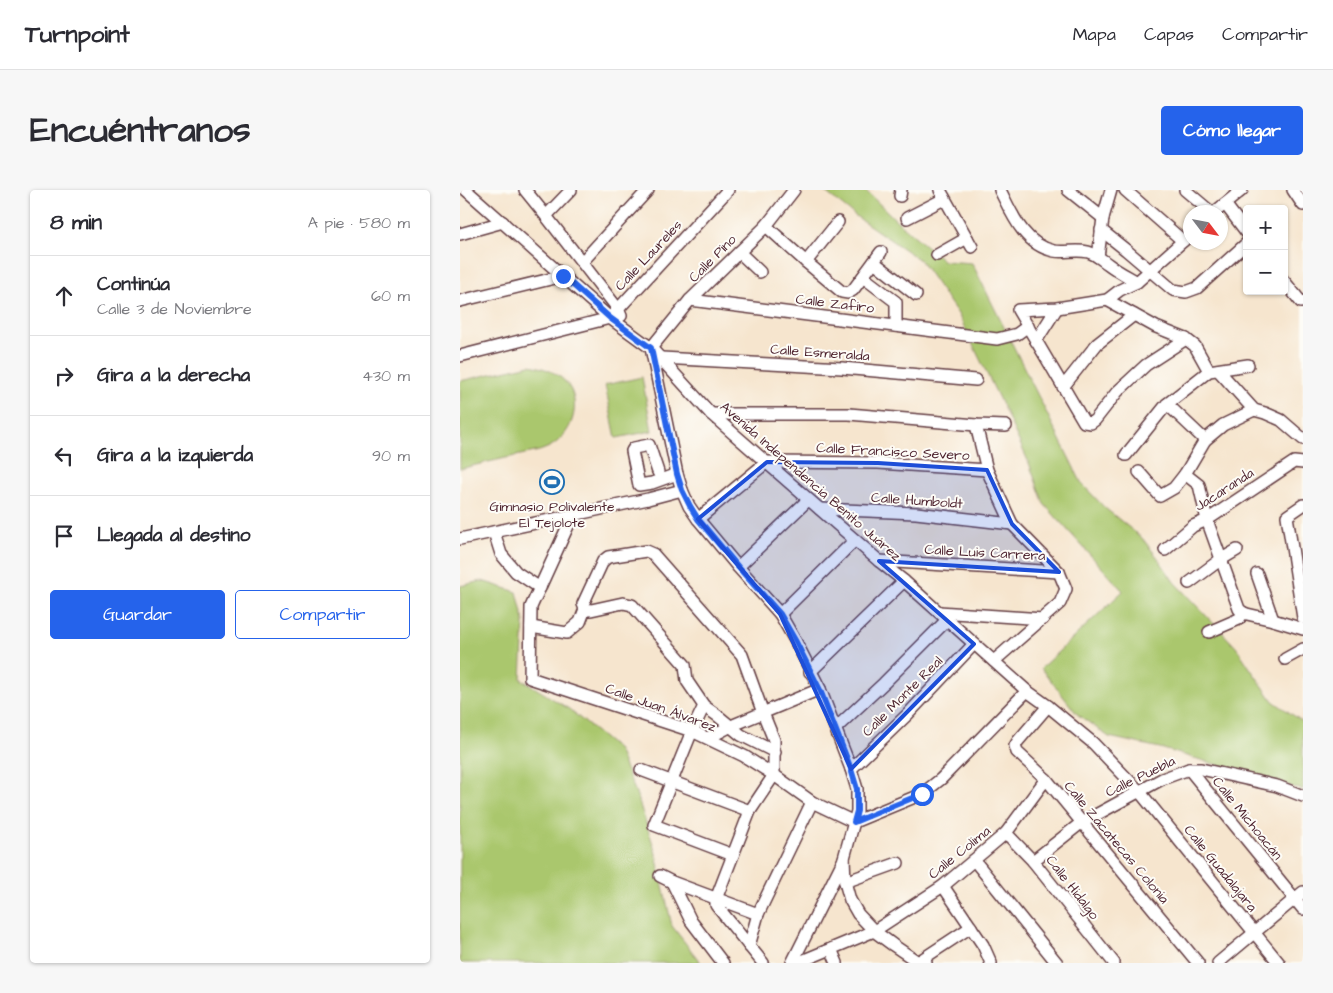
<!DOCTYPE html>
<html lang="es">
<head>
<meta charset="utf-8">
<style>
	:root { --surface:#fff; --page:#f7f7f7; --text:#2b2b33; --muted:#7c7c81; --line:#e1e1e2; --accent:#2563eb }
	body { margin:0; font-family:"Architects Daughter",sans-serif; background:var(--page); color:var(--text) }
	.controls { position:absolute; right:15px; top:15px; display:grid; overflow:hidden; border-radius:5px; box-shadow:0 1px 4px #0004 }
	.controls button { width:45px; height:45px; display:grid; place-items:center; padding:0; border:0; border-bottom:1px solid var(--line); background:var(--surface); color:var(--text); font:25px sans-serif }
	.compass { position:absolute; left:723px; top:15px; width:45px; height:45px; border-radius:50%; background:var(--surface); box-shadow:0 1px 4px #0004; rotate:122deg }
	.stop { position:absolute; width:15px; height:15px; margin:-11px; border:4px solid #2563eb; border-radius:50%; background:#fff }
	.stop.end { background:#2563eb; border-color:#fff; box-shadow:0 1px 5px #0008 }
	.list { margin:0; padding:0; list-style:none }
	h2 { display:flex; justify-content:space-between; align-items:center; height:65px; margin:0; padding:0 20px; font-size:21px }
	h2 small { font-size:16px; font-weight:400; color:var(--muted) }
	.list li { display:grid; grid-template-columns:32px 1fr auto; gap:15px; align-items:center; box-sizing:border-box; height:80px; padding:0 20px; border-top:1px solid var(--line) }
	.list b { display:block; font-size:19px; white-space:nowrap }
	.list p { margin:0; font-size:16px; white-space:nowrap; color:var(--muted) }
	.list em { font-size:16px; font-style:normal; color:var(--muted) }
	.actions { display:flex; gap:10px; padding:15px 20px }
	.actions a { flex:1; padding:11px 0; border:1px solid var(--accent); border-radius:5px; text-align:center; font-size:18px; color:var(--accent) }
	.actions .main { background:var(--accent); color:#fff }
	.icon { flex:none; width:28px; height:28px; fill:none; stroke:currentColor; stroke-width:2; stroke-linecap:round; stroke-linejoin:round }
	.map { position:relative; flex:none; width:843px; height:773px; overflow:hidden; border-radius:5px }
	header { display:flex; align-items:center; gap:30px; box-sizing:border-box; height:70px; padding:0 25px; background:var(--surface); border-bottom:1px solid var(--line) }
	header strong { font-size:24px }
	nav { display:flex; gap:28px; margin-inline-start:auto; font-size:18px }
	.intro { display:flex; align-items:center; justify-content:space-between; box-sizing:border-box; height:120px; padding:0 30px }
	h1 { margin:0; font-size:35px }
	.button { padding:12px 22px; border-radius:5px; background:var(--accent); color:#fff; font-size:18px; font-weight:700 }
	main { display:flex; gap:30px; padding:0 30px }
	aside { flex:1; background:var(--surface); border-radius:5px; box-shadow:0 1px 4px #0004 }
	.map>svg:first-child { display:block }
	.green { fill:#aac76d; stroke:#7a734c }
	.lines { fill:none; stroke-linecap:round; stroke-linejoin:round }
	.minor-casing { stroke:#643d43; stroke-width:14 }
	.minor { stroke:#fff; stroke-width:11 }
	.route { stroke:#2563eb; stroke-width:6 }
	.marked { fill:#1d4ed8; fill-opacity:0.2; stroke:#1d4ed8; stroke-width:4; stroke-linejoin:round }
	.labels { text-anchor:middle; stroke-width:4; stroke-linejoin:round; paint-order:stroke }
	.street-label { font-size:14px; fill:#4a1f2b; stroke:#fdfcf7 }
	.poi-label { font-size:14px; fill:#4a1f2b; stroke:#fdfcf7 }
</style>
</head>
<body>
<header>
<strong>Turnpoint</strong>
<nav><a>Mapa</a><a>Capas</a><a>Compartir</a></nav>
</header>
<div class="intro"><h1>Encuéntranos</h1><a class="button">Cómo llegar</a></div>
<main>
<aside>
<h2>8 min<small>A pie · 580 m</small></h2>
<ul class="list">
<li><svg class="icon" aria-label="ahead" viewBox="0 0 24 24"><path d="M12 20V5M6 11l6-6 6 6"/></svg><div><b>Continúa</b><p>Calle 3 de Noviembre</p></div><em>60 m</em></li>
<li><svg class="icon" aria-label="right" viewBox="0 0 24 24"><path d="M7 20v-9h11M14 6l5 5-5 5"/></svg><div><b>Gira a la derecha</b></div><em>430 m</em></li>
<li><svg class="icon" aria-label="left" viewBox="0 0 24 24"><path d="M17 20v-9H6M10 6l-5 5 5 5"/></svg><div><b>Gira a la izquierda</b></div><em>90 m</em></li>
<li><svg class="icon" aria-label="arrive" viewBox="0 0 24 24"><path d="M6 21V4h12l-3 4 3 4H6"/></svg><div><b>Llegada al destino</b></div></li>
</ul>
<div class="actions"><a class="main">Guardar</a><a>Compartir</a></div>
</aside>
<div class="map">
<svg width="843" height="773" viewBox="0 0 843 773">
	<rect width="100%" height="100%" fill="#fdfcf7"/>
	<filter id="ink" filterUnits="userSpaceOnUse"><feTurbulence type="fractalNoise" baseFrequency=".02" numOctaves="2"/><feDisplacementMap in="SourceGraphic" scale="10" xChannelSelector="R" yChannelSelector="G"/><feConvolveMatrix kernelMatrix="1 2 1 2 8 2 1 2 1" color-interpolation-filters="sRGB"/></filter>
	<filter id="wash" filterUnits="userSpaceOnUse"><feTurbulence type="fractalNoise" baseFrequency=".0096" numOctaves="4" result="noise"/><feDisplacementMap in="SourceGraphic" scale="20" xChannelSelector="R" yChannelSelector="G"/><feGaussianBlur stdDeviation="1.12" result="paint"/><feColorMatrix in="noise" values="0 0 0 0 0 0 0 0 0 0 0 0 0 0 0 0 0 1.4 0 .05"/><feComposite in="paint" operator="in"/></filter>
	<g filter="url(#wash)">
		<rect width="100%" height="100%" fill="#f6e5ce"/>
		<g class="green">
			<path d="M363 0H405L437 31 484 71 512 73 622 294 645 318 682 348 698 368 714 392 776 457 790 478 813 511 843 532V600L700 558 649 547 617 524 581 478 663 401 584 314 569 273 547 225 498 124 460 70 397 27Z"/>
			<path d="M70 175C86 178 103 184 111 200 121 222 108 249 87 258 79 262 69 263 60 265 40 269 20 274 0 279V191Z"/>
			<path d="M182 187 192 241 156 248 145 195Z"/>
			<path d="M22 391 57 402 64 431 61 489 109 519 158 560 176 603 195 660 212 736 241 773H0V396Z"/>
		</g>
	</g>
	<g filter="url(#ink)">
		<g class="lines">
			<defs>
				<g id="minor">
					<path d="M6 0 150 128 191 158 251 224 419 371 444 391 567 501 588 516 633 553 679 601 819 773"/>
					<path d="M65 0 86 26 158 119 161 126"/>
					<path d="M480 0 512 57"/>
					<path d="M540 0C552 24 564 55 594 61 605 63 617 59 628 62 636 64 642 70 648 74 657 81 667 86 677 92"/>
					<path d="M608 0 643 28"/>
					<path d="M665 0 723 51"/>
					<path d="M725 0 751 22"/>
					<path d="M833 0 843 15"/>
					<path d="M440 6 441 0"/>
					<path d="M765 14 787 43"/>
					<path d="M755 22 782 0"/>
					<path d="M86 26 111 0"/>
					<path d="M447 28 484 9"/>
					<path d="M306 36 346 72 382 102 388 103 393 100 421 62"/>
					<path d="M641 40 666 60 713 100 726 102 737 98 787 53"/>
					<path d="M0 44 43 32"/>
					<path d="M279 62 300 82"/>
					<path d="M477 65 507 48"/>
					<path d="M638 67 643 28 651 0"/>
					<path d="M122 72 188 0"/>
					<path d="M346 72 378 32"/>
					<path d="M414 72 456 105"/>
					<path d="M403 87 436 112V136"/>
					<path d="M824 91 841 112"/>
					<path d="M230 110 537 149 557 144 568 136"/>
					<path d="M647 110 696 137 726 149 735 156 749 181"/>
					<path d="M0 111 103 86"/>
					<path d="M726 149 686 175 657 202 635 230 631 233 624 232 558 120 597 118 647 110 660 100 677 92 731 44"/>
					<path d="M576 151 597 118"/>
					<path d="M191 158 217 284 222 300 229 316 238 329 278 377 320 424 336 452 360 499 391 579 397 599V621L384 668 385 692 390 710 398 724 414 741 433 755 458 772 466 773"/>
					<path d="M191 158 230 110 306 36 334 0"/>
					<path d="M0 166 150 128 268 0"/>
					<path d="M202 168 382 178 516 190"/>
					<path d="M758 180 794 220 805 223 821 230 843 249"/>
					<path d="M603 197 637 154 674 125"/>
					<path d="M707 214 745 250"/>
					<path d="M251 224H389L516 235 546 236"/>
					<path d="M516 235 527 280 552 334 599 382 606 399 600 413 534 471"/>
					<path d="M666 265 707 214 749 181 788 175"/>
					<path d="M198 282 189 255 174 258 172 261 179 295 192 293 217 284"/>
					<path d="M679 282 700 306 714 298 725 284 745 250 763 235 794 220"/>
					<path d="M725 284 739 295 747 330 779 419 782 422"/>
					<path d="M843 315 827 326 843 428"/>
					<path d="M360 319 456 323 552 334"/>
					<path d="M113 325 71 417 70 488 232 541 284 566 314 585 352 612 394 632 462 604 481 589 567 501"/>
					<path d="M238 329 307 272 418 273 527 280"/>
					<path d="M34 342 41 364 56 382 80 398"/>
					<path d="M0 349 188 309 222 300"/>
					<path d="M705 360 733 336 747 330 834 272 843 273"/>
					<path d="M419 371 599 382"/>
					<path d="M278 377 348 310"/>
					<path d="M797 384 813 430"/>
					<path d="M729 393 760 370 777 360"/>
					<path d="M125 419 131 420 163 413 172 415 225 475 227 491 244 516 258 526 281 545 315 562"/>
					<path d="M479 422 583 429"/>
					<path d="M782 422 787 424 813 430 843 439"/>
					<path d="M320 424 395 350"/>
					<path d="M71 437 107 443 120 432 125 419 123 414 143 371 148 367 186 361 193 364 282 465 303 523 314 550V585L290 621 256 709V715L303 773"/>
					<path d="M749 442 779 429 781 426 782 422"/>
					<path d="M825 469 843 459"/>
					<path d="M350 482 444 391"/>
					<path d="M244 516 232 541 194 635 273 665"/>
					<path d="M588 516 558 551 555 556 557 562 586 589 738 773"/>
					<path d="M376 538 424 493 487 430"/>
					<path d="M248 548 271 536 360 499"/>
					<path d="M391 579 448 524 514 454"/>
					<path d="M729 579 843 719"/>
					<path d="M181 580 290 621"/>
					<path d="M546 643 573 671 654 773"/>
					<path d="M514 670 597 773"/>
					<path d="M573 671 621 633 702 589 729 579H741L817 596 843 606"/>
					<path d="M200 686 212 692 298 724"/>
					<path d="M212 692 231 731 263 773"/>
					<path d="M385 692 438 673"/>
					<path d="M483 696 523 755 531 773"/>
					<path d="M289 756 298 724 352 612"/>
					<path d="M371 759 377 773"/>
					<path d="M458 772 511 737"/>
					<path d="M332 773 384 669"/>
					<path d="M337 773 414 741 483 696 546 643 586 589"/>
					<path d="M758 773 843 702"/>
				</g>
			</defs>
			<use href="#minor" class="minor-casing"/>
			<use href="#minor" class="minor"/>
		</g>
	</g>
	<g class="lines" filter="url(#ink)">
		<path class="route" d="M103 86 150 128 191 158 217 284 222 300 230 316 238 329 278 377 320 424 336 452 360 500 391 579 397 599V621L394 632 462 604"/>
	</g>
	<path class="marked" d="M307 272 418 273 527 280 552 334 599 382 419 371 514 454 391 579 320 424 238 329Z"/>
	<defs>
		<symbol id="stadium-ring" viewBox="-11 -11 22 22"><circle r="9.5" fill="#fdfcf7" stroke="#1f6fb2" stroke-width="1.5"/><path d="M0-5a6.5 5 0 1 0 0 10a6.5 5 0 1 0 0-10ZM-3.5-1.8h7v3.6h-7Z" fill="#1f6fb2"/></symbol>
	</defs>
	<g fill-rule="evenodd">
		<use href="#stadium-ring" x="78" y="278" width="28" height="28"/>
	</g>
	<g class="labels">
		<g class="street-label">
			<text transform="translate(188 65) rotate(-47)" y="5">Calle Laureles</text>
			<text transform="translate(252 68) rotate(-45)" y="5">Calle Pino</text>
			<text transform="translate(375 113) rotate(7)" y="5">Calle Zafiro</text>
			<text transform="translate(360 162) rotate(4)" y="5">Calle Esmeralda</text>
			<text transform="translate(433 261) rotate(3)" y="5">Calle Francisco Severo</text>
			<text transform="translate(351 291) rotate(41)" y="5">Avenida Independencia Benito Juárez</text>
			<text transform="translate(764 299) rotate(-33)" y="5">Jacaranda</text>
			<text transform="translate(457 310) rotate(4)" y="5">Calle Humboldt</text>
			<text transform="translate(525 362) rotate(3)" y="5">Calle Luis Carrera</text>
			<text transform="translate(442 506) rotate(-45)" y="5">Calle Monte Real</text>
			<text transform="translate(201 517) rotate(20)" y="5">Calle Juan Álvarez</text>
			<text transform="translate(680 586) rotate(-26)" y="5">Calle Puebla</text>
			<text transform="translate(788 628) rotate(51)" y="5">Calle Michoacán</text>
			<text transform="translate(657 652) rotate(50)" y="5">Calle Zacatecas Colonia</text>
			<text transform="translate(499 662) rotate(-39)" y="5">Calle Colima</text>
			<text transform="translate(761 678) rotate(51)" y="5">Calle Guadalajara</text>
			<text transform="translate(613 697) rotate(52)" y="5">Calle Hidalgo</text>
		</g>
		<g class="poi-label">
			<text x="92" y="321">Gimnasio Polivalente<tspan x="92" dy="16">El Tejolote</tspan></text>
		</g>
	</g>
</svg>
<div class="controls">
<button>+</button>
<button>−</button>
</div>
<svg class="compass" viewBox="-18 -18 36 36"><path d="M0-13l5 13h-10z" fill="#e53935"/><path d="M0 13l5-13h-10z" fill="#7c7c81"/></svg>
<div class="stop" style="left:462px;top:604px"></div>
<div class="stop end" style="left:103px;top:86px"></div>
</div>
</main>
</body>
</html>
